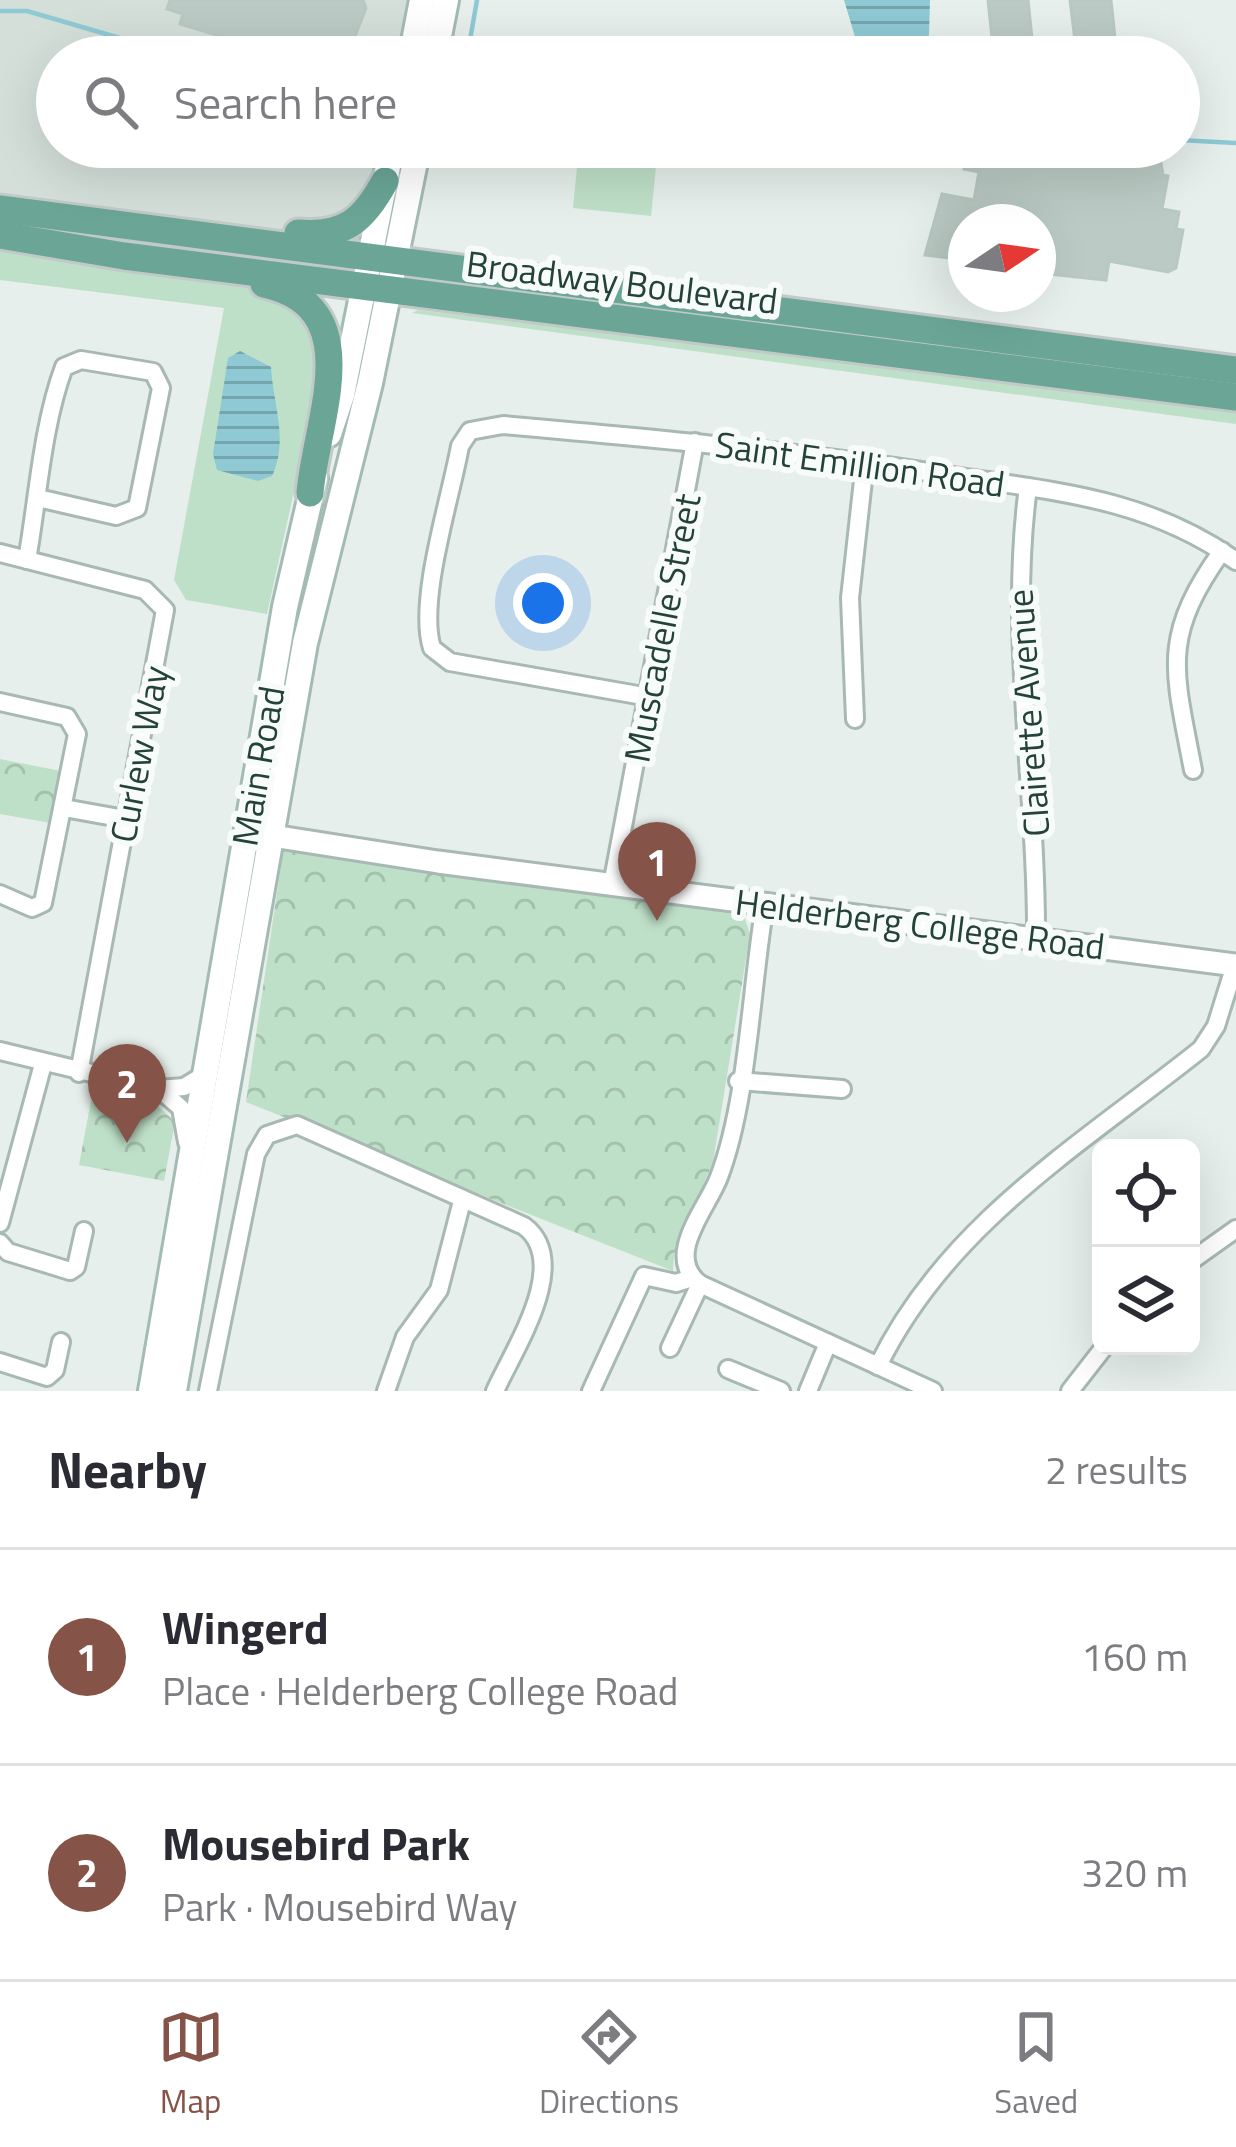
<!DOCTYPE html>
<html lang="en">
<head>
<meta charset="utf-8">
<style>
	:root { --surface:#fff; --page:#f2f2f3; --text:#2b2b33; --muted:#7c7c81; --line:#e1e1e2; --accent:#855347 }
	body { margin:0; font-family:"Titillium Web",sans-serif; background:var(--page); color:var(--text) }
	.controls { position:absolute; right:36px; bottom:36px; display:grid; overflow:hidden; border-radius:18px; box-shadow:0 12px 48px #0002 }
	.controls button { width:108px; height:108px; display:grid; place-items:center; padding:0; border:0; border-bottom:3px solid var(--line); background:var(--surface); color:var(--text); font:60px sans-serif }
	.compass { position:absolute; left:948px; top:204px; width:108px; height:108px; border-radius:50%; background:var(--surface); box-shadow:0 12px 48px #0002; rotate:77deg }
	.you { position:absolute; left:543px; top:603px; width:42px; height:42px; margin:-30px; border:9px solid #fff; border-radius:50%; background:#1a73e8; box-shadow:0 0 0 18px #1a73e833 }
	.badge { display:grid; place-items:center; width:78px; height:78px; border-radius:50%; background:var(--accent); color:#fff; font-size:39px; font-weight:700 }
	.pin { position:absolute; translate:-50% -99px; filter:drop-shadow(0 3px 6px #0008) }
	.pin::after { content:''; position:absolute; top:63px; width:42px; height:36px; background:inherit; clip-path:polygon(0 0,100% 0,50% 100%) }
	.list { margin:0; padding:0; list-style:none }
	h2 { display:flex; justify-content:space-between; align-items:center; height:156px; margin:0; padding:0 48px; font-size:51px }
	h2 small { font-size:39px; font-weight:400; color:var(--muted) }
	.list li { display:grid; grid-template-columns:78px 1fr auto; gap:36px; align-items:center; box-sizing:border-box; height:216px; padding:0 48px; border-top:3px solid var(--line) }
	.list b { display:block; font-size:45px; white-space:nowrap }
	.list p { margin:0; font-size:39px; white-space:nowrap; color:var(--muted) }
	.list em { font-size:39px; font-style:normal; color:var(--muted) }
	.icon { flex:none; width:66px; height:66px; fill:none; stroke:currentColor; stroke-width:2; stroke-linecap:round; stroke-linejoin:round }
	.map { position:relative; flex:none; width:1236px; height:1391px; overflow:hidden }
	.search { position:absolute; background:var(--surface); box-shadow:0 12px 48px #0002; left:36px; right:36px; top:36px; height:132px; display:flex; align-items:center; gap:30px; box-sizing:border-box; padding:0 42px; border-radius:66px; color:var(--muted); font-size:45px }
	.sheet { height:588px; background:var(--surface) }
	nav { display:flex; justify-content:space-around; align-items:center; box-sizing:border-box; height:168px; border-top:3px solid var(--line); background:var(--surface); font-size:33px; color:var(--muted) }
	nav a { display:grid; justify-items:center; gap:6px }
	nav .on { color:var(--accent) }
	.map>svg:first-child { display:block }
	.built { fill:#d4dfda }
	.green { fill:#bfe0c8 }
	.forest { fill:url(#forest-crowns) }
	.water { fill:url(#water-rules) }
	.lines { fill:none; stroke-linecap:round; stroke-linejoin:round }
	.stream { stroke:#8ec9d4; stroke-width:4.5 }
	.building { fill:#bbcac4; stroke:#b8c9c2; stroke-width:3 }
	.minor-casing { stroke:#a8b8b2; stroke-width:22 }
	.tertiary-casing { stroke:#a8b8b2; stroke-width:27 }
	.secondary-casing { stroke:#a4bbb3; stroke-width:30 }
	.primary-casing { stroke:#c2cac8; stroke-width:33 }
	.minor { stroke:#fff; stroke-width:16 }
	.tertiary { stroke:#fff; stroke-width:21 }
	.secondary { stroke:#fff; stroke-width:24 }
	.primary { stroke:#6aa596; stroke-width:27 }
	.labels { text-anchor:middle; stroke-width:12; stroke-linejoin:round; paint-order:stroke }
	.street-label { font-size:36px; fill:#24423a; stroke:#f7fbf9 }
</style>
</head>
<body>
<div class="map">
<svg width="1236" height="1391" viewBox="0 0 1236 1391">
	<defs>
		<pattern id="forest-crowns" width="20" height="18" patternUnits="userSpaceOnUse" patternTransform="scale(3)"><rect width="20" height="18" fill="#bfe0c8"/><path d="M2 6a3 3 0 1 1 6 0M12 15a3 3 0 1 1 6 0" fill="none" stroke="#a4c1ad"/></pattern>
		<pattern id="water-rules" width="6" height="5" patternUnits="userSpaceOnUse" patternTransform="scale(3)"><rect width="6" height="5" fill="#8ec9d4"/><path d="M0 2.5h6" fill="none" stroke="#74a5ad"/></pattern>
	</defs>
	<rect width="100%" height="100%" fill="#e6efeb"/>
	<path class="built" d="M0 0H421L410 57H57V147H391L384 180 320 234 120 221 0 206Z"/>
	<g class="green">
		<path d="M579 147H658L651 216 573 208Z"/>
		<path d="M0 251 254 289 272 293 313 323 320 373 267 614 186 600 174 580 224 308 0 280Z"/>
		<path d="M418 310 1236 409V424L412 313Z"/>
	</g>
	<g class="forest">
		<path d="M0 759 66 772 56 824 0 814Z"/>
		<path d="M285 839 744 916 750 934 713 1162 674 1254 673 1271 246 1102Z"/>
		<path d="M94 1085 159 1098 158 1106 175 1122 164 1181 79 1165Z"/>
	</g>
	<g class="water">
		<path d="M844 0H930L929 35 911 57H861Z"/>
		<path d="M240 351 271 367C273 405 289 440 272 476L258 481 217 470 213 454 228 358Z"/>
	</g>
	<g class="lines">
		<g class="stream">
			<path d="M0 11H27L185 57"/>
			<path d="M467 57 477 0"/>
			<path d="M1179 140 1236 143"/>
		</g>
	</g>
	<g class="building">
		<path d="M170 0H363L366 8 347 57H289L180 24 183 14 167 9Z"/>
		<path d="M988 0H1028L1034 57H994Z"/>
		<path d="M1070 0H1111L1117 57H1077Z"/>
		<path d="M999 147H1134L1133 152 1160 157 1163 175 1168 176 1162 209 1179 212 1176 229 1183 230 1176 268 1168 272 1109 261 1106 280 1038 273V222H1027L1029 211 997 205 986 222H966V260L925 255 942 194 974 200 979 172 964 169 967 154 997 160Z"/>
	</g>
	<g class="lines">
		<defs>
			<g id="minor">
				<path d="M1028 487C1008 637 1037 788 1036 939"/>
				<path d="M0 553 145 590 165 610 79 1073"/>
				<path d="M27 560C38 498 42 426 64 367L81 360 153 372 161 388 137 508 116 516 38 498"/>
				<path d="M649 697 450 662 432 648C417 601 451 497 460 446L470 431 503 425C650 438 795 451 941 474 1048 491 1145 496 1236 561"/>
				<path d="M0 702 67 717 77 734 43 903 32 908 0 894"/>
				<path d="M855 719 850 598 865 462"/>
				<path d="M1193 770C1174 670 1160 638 1222 551"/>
				<path d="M64 808 125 819"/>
				<path d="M612 885 695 442"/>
				<path d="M765 904C751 987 748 1101 719 1177 707 1209 663 1256 700 1284L933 1391"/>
				<path d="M0 1051 158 1089 184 1087 202 1076"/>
				<path d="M738 1081 842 1089"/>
				<path d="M159 1089 181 1108 187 1142"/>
				<path d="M0 1223 43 1064"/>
				<path d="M0 1243 8 1252 70 1271 76 1267 84 1231"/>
				<path d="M1191 1261 1236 1229"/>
				<path d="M670 1348 700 1284"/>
				<path d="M0 1362 47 1377 55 1370 61 1342"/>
				<path d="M878 1366C947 1224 1082 1144 1201 1049L1216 1026 1235 965"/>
				<path d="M728 1369 781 1391"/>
				<path d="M208 1391 256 1154 267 1135 297 1125 524 1226C572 1262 515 1347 495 1391"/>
				<path d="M386 1391 405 1337 439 1290 462 1201"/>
				<path d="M591 1391 644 1276 676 1283 692 1278"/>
				<path d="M808 1391 828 1343"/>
				<path d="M1070 1391 1105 1346"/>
			</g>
			<path id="tertiary" d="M247 832 438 862 1236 965"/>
			<g id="secondary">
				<path d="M411 57 422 0"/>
				<path d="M435 57 446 0"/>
				<path d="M329 434 342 395 392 147"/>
				<path d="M151 1391 285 607 315 478"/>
				<path d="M174 1391 305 643 370 383 418 147"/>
			</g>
			<g id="primary">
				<path d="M0 209 1236 370"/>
				<path d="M298 233C345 237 364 220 385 181"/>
				<path d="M0 235 124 256 1236 397"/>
				<path d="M264 284C370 307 316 419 310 493"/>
			</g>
		</defs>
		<use href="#minor" class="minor-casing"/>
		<use href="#tertiary" class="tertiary-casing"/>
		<use href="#secondary" class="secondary-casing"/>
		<use href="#primary" class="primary-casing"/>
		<use href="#minor" class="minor"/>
		<use href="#tertiary" class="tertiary"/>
		<use href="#secondary" class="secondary"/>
		<use href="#primary" class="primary"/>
	</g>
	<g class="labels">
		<g class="street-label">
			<text transform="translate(622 282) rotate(7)" y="13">Broadway Boulevard</text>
			<text transform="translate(860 464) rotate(8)" y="13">Saint Emillion Road</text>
			<text transform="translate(662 628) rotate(-79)" y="13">Muscadelle Street</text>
			<text transform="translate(1028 713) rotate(-94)" y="13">Clairette Avenue</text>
			<text transform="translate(139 754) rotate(-79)" y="13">Curlew Way</text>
			<text transform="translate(258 766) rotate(-80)" y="13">Main Road</text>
			<text transform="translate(920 924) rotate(7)" y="13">Helderberg College Road</text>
		</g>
	</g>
</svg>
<div class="controls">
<button><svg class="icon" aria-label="locate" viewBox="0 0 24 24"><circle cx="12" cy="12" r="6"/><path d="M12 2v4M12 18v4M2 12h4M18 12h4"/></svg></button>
<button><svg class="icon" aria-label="layers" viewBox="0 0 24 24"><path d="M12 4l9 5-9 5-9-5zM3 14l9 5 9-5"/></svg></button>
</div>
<svg class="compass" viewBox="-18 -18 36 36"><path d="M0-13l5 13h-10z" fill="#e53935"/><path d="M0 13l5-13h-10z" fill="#7c7c81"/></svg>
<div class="you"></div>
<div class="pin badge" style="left:657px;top:921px">1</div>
<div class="pin badge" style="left:127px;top:1143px">2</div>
<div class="search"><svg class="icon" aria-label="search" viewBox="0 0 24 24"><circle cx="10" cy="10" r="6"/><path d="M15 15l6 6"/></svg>Search here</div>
</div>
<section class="sheet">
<h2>Nearby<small>2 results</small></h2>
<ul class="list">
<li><span class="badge">1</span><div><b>Wingerd</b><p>Place · Helderberg College Road</p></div><em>160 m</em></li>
<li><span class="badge">2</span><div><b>Mousebird Park</b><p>Park · Mousebird Way</p></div><em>320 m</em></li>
</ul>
</section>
<nav>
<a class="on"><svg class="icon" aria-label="map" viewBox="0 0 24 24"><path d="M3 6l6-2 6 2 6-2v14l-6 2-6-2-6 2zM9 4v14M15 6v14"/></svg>Map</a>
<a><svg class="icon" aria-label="directions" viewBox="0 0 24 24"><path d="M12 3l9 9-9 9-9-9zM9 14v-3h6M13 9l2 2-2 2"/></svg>Directions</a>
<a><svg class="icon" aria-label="saved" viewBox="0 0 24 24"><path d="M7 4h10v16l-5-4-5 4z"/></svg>Saved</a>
</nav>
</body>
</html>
